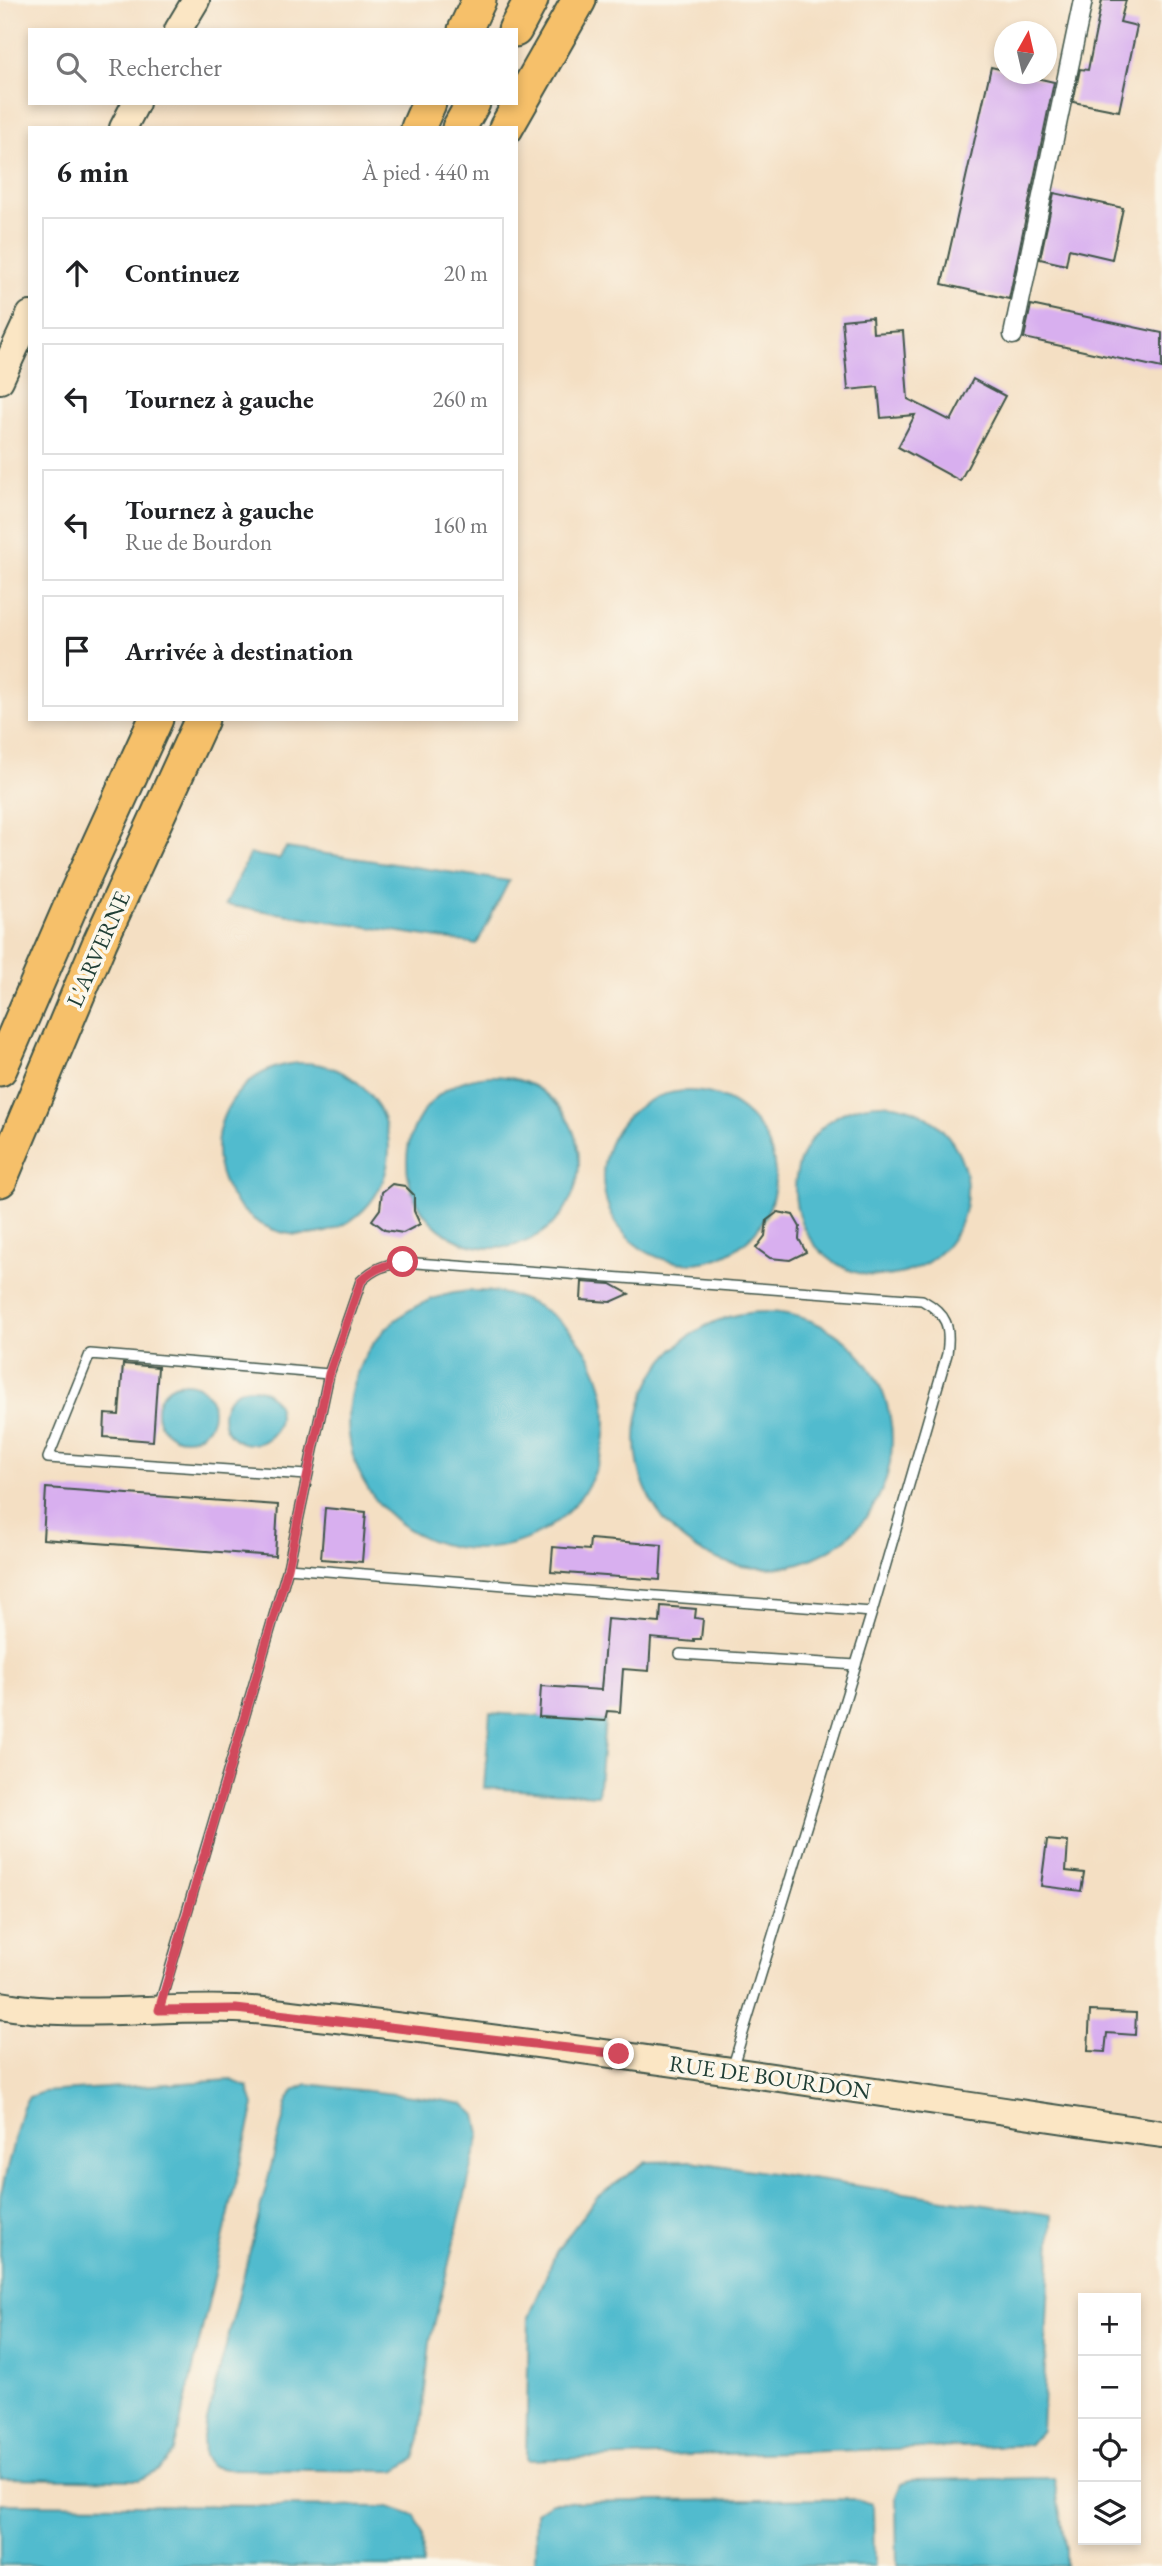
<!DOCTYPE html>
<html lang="fr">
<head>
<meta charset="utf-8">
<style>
	:root { --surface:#fff; --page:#f6f6f6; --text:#202124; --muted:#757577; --line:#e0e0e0 }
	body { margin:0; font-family:"EB Garamond",serif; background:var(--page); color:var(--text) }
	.controls { position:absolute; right:21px; bottom:21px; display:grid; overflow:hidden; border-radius:0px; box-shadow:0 4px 10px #0003 }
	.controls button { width:63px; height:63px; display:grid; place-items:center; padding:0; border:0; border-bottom:2px solid var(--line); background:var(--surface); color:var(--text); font:35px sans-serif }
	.compass { position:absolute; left:994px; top:21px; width:63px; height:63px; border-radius:50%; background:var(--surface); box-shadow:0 4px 10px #0003; rotate:8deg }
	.stop { position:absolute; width:21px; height:21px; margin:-16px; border:5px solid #d1495b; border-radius:50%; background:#fff }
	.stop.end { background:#d1495b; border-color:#fff; box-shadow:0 2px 7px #0008 }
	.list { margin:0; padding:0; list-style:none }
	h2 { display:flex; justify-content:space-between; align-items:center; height:91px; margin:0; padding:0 28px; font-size:30px }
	h2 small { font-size:23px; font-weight:400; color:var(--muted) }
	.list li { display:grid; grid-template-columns:46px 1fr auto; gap:21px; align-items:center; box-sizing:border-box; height:112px; margin:0 14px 14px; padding:0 14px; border:2px solid var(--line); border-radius:0px }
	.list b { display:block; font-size:26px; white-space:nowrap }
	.list p { margin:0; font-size:23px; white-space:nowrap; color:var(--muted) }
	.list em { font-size:23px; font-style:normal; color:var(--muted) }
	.icon { flex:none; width:38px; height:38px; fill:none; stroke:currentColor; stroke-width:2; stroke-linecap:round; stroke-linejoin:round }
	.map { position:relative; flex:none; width:1162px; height:2566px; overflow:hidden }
	.search { position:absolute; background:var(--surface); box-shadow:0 4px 10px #0003; left:28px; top:28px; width:490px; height:77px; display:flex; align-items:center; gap:18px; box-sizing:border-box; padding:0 24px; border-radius:0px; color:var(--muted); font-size:26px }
	.panel { position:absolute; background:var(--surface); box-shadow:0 4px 10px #0003; left:28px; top:126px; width:490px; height:595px; border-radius:0px }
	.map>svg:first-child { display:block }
	.water { fill:#51bbce; stroke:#387c81; stroke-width:2 }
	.building { fill:#d8afef }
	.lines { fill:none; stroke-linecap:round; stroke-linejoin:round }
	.lane-casing { stroke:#3f5549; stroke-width:12 }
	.street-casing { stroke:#3f5549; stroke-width:21 }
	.secondary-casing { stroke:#3f5549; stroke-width:30 }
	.highway-casing { stroke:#3f5549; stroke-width:37 }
	.lane { stroke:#fff; stroke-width:9 }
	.street { stroke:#fff; stroke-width:18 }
	.secondary { stroke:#fbe6c4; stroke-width:26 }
	.highway { stroke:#f6c06b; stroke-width:33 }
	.route { stroke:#d1495b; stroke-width:9 }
	.labels { text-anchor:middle; stroke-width:7; stroke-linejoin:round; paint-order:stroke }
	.street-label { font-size:23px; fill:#1f3d34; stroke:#fbf7ec }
</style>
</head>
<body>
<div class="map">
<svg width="1162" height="2566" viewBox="0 0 1162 2566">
	<rect width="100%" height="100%" fill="#fbf7ec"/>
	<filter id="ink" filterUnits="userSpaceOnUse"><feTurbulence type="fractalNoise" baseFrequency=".0143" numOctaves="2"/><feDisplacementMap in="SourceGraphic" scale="14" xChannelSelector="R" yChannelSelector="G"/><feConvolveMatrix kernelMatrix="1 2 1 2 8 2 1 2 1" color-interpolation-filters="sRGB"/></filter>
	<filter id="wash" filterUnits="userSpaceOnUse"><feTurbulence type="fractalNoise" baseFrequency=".00686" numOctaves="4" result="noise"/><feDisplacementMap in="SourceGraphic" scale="28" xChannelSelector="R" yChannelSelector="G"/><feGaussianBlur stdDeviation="1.57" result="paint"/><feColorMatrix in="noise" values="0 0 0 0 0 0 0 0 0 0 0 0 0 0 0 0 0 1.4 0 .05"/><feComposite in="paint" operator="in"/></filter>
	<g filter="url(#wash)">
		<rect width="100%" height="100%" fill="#f4dfc3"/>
		<g class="water">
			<path d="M286 848 509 881 477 944 225 905 250 854 279 859Z"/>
			<circle cx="303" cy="1149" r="86"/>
			<circle cx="493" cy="1162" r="86"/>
			<circle cx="689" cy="1177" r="86"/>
			<circle cx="881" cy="1190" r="86"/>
			<circle cx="477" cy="1420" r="129"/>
			<circle cx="764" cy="1440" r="128"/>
			<circle cx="185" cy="1411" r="28"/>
			<circle cx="251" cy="1416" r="28"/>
			<path d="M490 1713 605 1721 598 1795 484 1788Z"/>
			<path d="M231 2080 248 2087 254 2105 174 2451 160 2470 139 2480 0 2478V2197L22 2109 29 2097 43 2092Z"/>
			<path d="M307 2084 421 2097 464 2104 476 2115 480 2133 430 2342 420 2439 414 2459 395 2471 225 2469 210 2466 204 2456 203 2437 287 2103 294 2090Z"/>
			<path d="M691 2161 1052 2215 1042 2429 1029 2445 526 2460 529 2317 556 2252 597 2197 646 2162Z"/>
			<path d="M1054 2478 1066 2550V2566H897L896 2496 901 2484 913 2480Z"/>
			<path d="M856 2499 873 2504 874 2566H535L536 2512 552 2502Z"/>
			<path d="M0 2504 389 2507 415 2516 422 2531 423 2566H0Z"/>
		</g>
		<g id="blocks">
			<g class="building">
				<path d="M1102 0H1126L1120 22 1137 26 1119 111 1073 102 1080 69 1088 70Z"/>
				<path d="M991 67 1004 70V74H1019L1054 82 1009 299 942 284Z"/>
				<path d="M1054 193 1123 208 1112 259 1069 249 1066 265 1040 259Z"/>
				<path d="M1031 305 1162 333V368L1024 338Z"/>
				<path d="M872 317 873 333 903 331 908 399 951 421 973 379 1005 396 960 481 898 447 915 415 881 418 878 387 848 390 842 320Z"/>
				<path d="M392 1184 405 1186 414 1195V1211L420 1224 403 1233 385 1230 372 1220 380 1209 382 1192Z"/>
				<path d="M778 1212 793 1215 800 1227 799 1239 806 1252 790 1260 770 1258 756 1248 765 1236 767 1220Z"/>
				<path d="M582 1282 611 1284 629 1294 611 1302 581 1300Z"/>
				<path d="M123 1364 158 1367 153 1441 104 1437 105 1414 119 1415Z"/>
				<path d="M46 1488 278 1505 275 1556 43 1539Z"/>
				<path d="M325 1508 366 1512 362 1562 321 1559Z"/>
				<path d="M590 1539 662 1545 660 1580 551 1572 553 1547 589 1550Z"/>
				<path d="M661 1606 696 1609 695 1618 703 1619 701 1639H694V1642L651 1638 649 1671 623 1669 620 1712 607 1711 605 1721 539 1717 541 1686 601 1690 607 1619 660 1623Z"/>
				<path d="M1047 1840 1068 1842 1066 1871 1084 1873 1081 1891 1041 1886Z"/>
				<path d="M1090 2011 1136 2013 1135 2035 1107 2033 1105 2052 1088 2051Z"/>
			</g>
		</g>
	</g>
	<g filter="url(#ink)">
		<use href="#blocks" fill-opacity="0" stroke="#3f5549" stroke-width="2"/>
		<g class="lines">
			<defs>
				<g id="lane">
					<path d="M307 1475 48 1458 90 1354 329 1374"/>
					<path d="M288 1568 609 1593"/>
					<path d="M615 1593 872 1612"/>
					<path d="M680 1654 856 1665"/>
					<path d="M159 2007 288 1568 329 1374 361 1281C374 1268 385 1265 403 1262L922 1300C947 1314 951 1326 947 1354L872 1612 732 2069"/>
				</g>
				<path id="street" d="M1013 335 1083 0"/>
				<g id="secondary">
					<path d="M178 30 196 0"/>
					<path d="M123 128 136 103"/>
					<path d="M0 380 30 315"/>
					<path d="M0 2005C78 2019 156 2006 235 2009 266 2010 298 2015 328 2018 607 2050 884 2094 1162 2134"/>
				</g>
				<g id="highway">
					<path d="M465 30 479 0"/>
					<path d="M515 30 531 0"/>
					<path d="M418 128 429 103"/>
					<path d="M459 128 473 103"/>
					<path d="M506 128 579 0"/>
					<path d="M0 1069 71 905 156 719"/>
					<path d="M0 1180 100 942 202 719"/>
				</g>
			</defs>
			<use href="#lane" class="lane-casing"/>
			<use href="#street" class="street-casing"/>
			<use href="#secondary" class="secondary-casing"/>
			<use href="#highway" class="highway-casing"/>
			<use href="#lane" class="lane"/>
			<use href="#street" class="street"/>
			<use href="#secondary" class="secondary"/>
			<use href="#highway" class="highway"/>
		</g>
	</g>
	<g class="lines" filter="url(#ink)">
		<path class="route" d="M403 1262C385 1265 374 1268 361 1281L329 1374 288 1568 159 2010 236 2009 619 2054"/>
	</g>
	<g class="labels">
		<g class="street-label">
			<text transform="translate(98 949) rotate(-66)" y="8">L'ARVERNE</text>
			<text transform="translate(770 2077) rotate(8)" y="8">RUE DE BOURDON</text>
		</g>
	</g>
</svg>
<div class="controls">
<button>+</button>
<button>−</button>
<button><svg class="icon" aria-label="locate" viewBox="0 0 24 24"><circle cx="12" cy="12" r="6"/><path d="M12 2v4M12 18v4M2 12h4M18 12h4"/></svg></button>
<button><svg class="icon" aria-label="layers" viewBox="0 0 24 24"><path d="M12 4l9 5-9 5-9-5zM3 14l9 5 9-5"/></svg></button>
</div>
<svg class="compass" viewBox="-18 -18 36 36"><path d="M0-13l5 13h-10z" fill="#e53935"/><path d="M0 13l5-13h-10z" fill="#757577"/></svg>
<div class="stop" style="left:403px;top:1262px"></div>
<div class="stop end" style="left:619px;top:2054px"></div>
<div class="search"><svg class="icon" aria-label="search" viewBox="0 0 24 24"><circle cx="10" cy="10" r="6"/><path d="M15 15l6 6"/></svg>Rechercher</div>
<section class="panel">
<h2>6 min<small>À pied · 440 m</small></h2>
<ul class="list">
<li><svg class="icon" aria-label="ahead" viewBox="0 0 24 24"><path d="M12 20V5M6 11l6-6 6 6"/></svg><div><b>Continuez</b></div><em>20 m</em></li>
<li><svg class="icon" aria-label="left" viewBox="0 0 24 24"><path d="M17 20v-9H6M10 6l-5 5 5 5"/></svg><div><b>Tournez à gauche</b></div><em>260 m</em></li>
<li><svg class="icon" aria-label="left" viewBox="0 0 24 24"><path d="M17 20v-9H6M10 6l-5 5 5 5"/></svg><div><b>Tournez à gauche</b><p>Rue de Bourdon</p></div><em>160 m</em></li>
<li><svg class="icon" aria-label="arrive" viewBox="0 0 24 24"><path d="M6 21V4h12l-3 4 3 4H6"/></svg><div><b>Arrivée à destination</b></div></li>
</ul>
</section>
</div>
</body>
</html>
